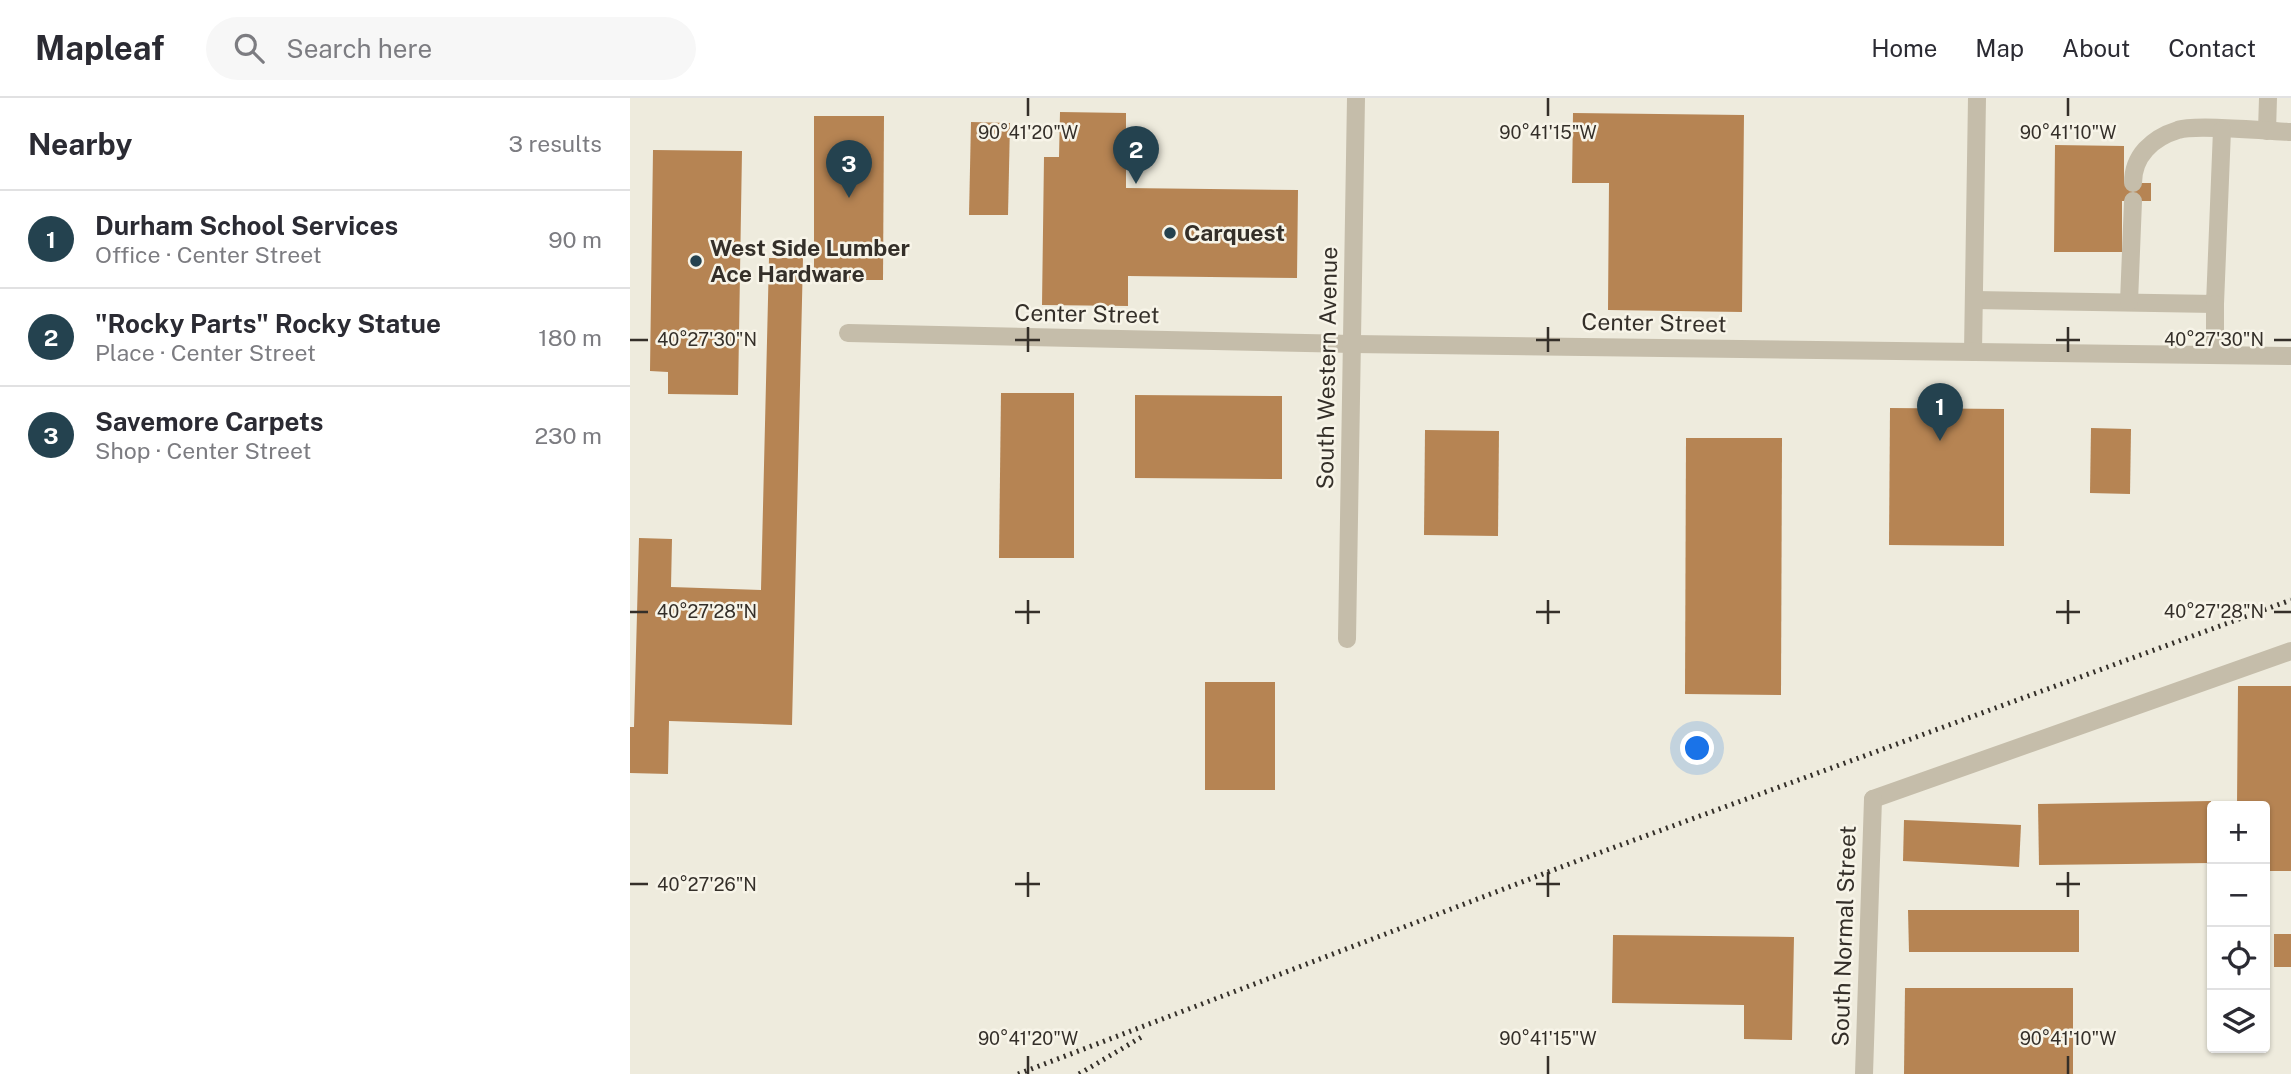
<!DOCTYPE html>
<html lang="en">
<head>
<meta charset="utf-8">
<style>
	:root { --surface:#fff; --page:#f7f7f7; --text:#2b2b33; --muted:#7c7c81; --line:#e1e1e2; --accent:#24424f }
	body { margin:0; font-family:"Public Sans",sans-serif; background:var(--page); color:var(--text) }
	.controls { position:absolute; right:21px; bottom:21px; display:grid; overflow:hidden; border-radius:7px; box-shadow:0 2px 5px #0004 }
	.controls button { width:63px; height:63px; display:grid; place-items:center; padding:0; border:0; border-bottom:2px solid var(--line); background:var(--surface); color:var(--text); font:35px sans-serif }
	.you { position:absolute; left:1068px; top:651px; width:24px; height:24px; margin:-18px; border:5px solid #fff; border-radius:50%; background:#1a73e8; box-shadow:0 0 0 10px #1a73e833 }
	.badge { display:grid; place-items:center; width:46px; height:46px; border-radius:50%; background:var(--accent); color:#fff; font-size:23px; font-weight:700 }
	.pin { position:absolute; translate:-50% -58px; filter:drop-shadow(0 2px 4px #0008) }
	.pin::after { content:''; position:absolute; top:37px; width:24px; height:21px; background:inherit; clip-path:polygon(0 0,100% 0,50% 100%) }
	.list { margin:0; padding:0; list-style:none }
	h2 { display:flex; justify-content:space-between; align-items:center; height:91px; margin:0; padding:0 28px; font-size:30px }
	h2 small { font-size:23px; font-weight:400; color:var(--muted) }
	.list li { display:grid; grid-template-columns:46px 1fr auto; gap:21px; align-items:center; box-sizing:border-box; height:98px; padding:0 28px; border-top:2px solid var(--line) }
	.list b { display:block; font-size:26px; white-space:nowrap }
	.list p { margin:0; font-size:23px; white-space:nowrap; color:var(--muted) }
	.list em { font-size:23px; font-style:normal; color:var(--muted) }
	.icon { flex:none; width:38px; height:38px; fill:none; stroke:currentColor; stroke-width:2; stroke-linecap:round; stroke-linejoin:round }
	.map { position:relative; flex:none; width:1661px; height:976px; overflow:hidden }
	header { display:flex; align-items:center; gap:42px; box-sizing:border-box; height:98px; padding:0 35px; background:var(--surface); border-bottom:2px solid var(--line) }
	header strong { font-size:33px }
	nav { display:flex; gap:38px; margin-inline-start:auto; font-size:24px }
	.search { width:490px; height:63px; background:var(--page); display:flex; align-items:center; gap:18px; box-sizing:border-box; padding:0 24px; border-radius:38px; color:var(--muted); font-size:26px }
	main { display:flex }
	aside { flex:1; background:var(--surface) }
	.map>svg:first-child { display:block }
	.building { fill:#b68453 }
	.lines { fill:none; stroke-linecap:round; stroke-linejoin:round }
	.lane { stroke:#c5bdaa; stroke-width:18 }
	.street { stroke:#c5bdaa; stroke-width:18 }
	.rail { stroke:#342f29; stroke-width:5; stroke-dasharray:2 5; stroke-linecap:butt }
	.ticks { fill:none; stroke:#342f29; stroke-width:2.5 }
	.poi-dot { fill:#24424f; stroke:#f7f4e8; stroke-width:2.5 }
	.labels { text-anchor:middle; stroke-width:5; stroke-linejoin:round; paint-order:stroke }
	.poi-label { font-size:23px; font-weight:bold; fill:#342f29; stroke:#f7f4e8; text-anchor:start }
	.street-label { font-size:23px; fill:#342f29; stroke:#f7f4e8 }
	.ticks-label { font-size:18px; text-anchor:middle; fill:#342f29; stroke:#f7f4e8; stroke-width:5; stroke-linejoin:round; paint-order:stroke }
</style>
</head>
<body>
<header>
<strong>Mapleaf</strong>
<div class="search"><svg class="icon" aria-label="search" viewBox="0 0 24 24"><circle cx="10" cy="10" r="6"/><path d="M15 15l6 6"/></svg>Search here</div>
<nav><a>Home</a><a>Map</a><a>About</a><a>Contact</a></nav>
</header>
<main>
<aside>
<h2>Nearby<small>3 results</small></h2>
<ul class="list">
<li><span class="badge">1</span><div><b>Durham School Services</b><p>Office · Center Street</p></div><em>90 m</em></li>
<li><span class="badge">2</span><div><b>&quot;Rocky Parts&quot; Rocky Statue</b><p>Place · Center Street</p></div><em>180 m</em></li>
<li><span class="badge">3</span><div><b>Savemore Carpets</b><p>Shop · Center Street</p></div><em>230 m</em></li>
</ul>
</aside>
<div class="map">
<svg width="1661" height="976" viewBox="0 0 1661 976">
	<rect width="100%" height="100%" fill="#eeebdd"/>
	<g class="building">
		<path d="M430 14 496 15V90L668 92 667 180 498 178V208L412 207 414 59H429Z"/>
		<path d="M943 15 1114 17 1112 214 978 212 979 85H942Z"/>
		<path d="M184 18H254L253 182H184Z"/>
		<path d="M341 24 380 25 378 117H339Z"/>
		<path d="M1425 47 1494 48V85H1521V103H1492V154H1424Z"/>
		<path d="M23 52 112 53 108 297 38 296V274L20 273Z"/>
		<path d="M139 160H173L162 627 39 623 38 676 0 675V629H4L9 440 42 441 41 489 131 492Z"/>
		<path d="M371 295H444V460H369Z"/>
		<path d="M505 297 652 298V381L505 380Z"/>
		<path d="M1260 310 1374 311V448L1259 447Z"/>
		<path d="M1461 330 1501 331 1500 396 1460 395Z"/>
		<path d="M795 332 869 333 868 438 794 437Z"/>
		<path d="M1056 340H1152L1151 597 1055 596Z"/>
		<rect x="575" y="584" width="70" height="108"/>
		<path d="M1608 588H1661V773H1635V708H1607Z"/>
		<path d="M1581 703 1582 765 1409 767 1408 706Z"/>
		<path d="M1274 722 1391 727 1389 769 1273 763Z"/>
		<path d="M1278 812H1449V854H1279Z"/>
		<rect x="1644" y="836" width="17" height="33"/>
		<path d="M983 837 1164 839 1162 942 1114 941V907L982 905Z"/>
		<path d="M1275 890H1443V976H1274Z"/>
	</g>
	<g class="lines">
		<g class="lane">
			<path d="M1637 33 1638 0"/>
			<path d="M1503 85C1503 58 1522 40 1548 32 1564 26 1638 33 1661 34"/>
			<path d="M1344 202 1585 206 1592 32"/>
			<path d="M1499 204 1503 103"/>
			<path d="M1585 206V257"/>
			<path d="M1343 254 1347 0"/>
			<path d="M1243 701 1661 553"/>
		</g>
		<g class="street">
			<path d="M218 235 723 246 1661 258"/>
			<path d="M717 541 726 0"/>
			<path d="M1234 976 1243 701"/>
		</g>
		<g class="rail">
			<path d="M388 976 955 760 1661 502"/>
			<path d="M449 976 515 937"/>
		</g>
	</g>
	<path class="ticks" d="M398 0V18M918 0V18M1438 0V18M398 229V254M918 229V254M1438 229V254M0 242H18M385 242H410M906 242H930M1426 242H1450M1644 242H1661M398 502V526M918 502V526M1438 502V526M0 514H18M385 514H410M906 514H930M1426 514H1450M1644 514H1661M398 774V799M918 774V799M1438 774V799M0 786H18M385 786H410M906 786H930M1426 786H1450M398 958V976M918 958V976M1438 958V976"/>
	<g class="poi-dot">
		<circle cx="540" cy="135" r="7"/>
		<circle cx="66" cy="163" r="7"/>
	</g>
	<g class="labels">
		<g class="poi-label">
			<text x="554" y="143">Carquest</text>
			<text x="80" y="158">West Side Lumber<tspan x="80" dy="26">Ace Hardware</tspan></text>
		</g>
		<g class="street-label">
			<text transform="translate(457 216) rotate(1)" y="8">Center Street</text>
			<text transform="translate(1024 225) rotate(1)" y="8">Center Street</text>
			<text transform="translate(697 270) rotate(-89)" y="8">South Western Avenue</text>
			<text transform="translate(1214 838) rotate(-88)" y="8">South Normal Street</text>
		</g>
	</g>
	<g class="ticks-label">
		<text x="398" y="41">90°41'20"W</text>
		<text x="918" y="41">90°41'15"W</text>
		<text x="1438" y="41">90°41'10"W</text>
		<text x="77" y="248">40°27'30"N</text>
		<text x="1584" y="248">40°27'30"N</text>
		<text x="77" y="520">40°27'28"N</text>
		<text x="1584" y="520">40°27'28"N</text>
		<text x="77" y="793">40°27'26"N</text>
		<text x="398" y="947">90°41'20"W</text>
		<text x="918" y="947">90°41'15"W</text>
		<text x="1438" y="947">90°41'10"W</text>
	</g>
</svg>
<div class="controls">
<button>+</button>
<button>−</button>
<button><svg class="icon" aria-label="locate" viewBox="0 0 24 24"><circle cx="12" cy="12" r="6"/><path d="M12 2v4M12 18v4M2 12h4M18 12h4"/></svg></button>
<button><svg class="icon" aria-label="layers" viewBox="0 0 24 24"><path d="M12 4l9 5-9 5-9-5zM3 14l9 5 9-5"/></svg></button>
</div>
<div class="you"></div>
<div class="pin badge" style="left:1310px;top:343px">1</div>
<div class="pin badge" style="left:506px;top:86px">2</div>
<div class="pin badge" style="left:219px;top:100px">3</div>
</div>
</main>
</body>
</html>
